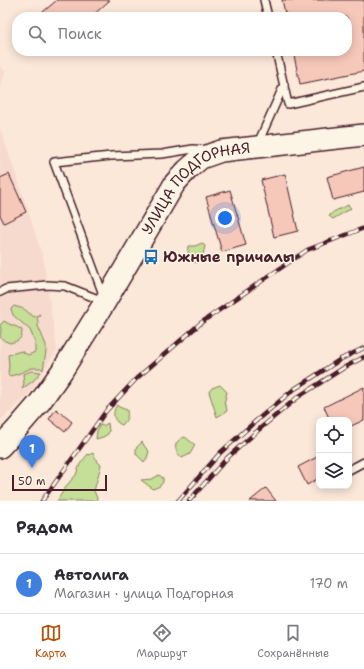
<!DOCTYPE html>
<html lang="ru">
<head>
<meta charset="utf-8">
<style>
	:root { --surface:#fff; --page:#f2f2f3; --text:#2b2b33; --muted:#7c7c81; --line:#e1e1e2; --accent:#b45309 }
	body { margin:0; font-family:"Shantell Sans",sans-serif; background:var(--page); color:var(--text) }
	.controls { position:absolute; right:12px; bottom:12px; display:grid; overflow:hidden; border-radius:8px; box-shadow:0 2px 10px #0003 }
	.controls button { width:36px; height:36px; display:grid; place-items:center; padding:0; border:0; border-bottom:1px solid var(--line); background:var(--surface); color:var(--text); font:20px sans-serif }
	.scale { position:absolute; left:12px; bottom:10px; width:95px; box-sizing:border-box; padding-left:4px; border:2px solid #4a1f2b; border-top:0; font-size:11px; line-height:14px; white-space:nowrap; color:#4a1f2b; -webkit-text-stroke:3px #fcf5e5; paint-order:stroke }
	.you { position:absolute; left:225px; top:218px; width:14px; height:14px; margin:-10px; border:3px solid #fff; border-radius:50%; background:#1a73e8; box-shadow:0 0 0 6px #1a73e833 }
	.badge { display:grid; place-items:center; width:26px; height:26px; border-radius:50%; background:var(--accent); color:#fff; font-size:13px; font-weight:700 }
	.pin { position:absolute; translate:-50% -33px; filter:drop-shadow(0 1px 2px #0008) }
	.pin::after { content:''; position:absolute; top:21px; width:14px; height:12px; background:inherit; clip-path:polygon(0 0,100% 0,50% 100%) }
	.list { margin:0; padding:0; list-style:none }
	h2 { display:flex; justify-content:space-between; align-items:center; height:52px; margin:0; padding:0 16px; font-size:17px }
	h2 small { font-size:13px; font-weight:400; color:var(--muted) }
	.list li { display:grid; grid-template-columns:26px 1fr auto; gap:12px; align-items:center; box-sizing:border-box; height:60px; padding:0 16px; border-top:1px solid var(--line) }
	.list b { display:block; font-size:15px; white-space:nowrap }
	.list p { margin:0; font-size:13px; white-space:nowrap; color:var(--muted) }
	.list em { font-size:13px; font-style:normal; color:var(--muted) }
	.icon { flex:none; width:22px; height:22px; fill:none; stroke:currentColor; stroke-width:2; stroke-linecap:round; stroke-linejoin:round }
	.map { position:relative; flex:none; width:364px; height:501px; overflow:hidden }
	.search { position:absolute; background:var(--surface); box-shadow:0 2px 10px #0003; left:12px; right:12px; top:12px; height:44px; display:flex; align-items:center; gap:10px; box-sizing:border-box; padding:0 14px; border-radius:16px; color:var(--muted); font-size:15px }
	.sheet { height:112px; background:var(--surface) }
	nav { display:flex; justify-content:space-around; align-items:center; box-sizing:border-box; height:56px; border-top:1px solid var(--line); background:var(--surface); font-size:11px; color:var(--muted) }
	nav a { display:grid; justify-items:center; gap:2px }
	nav .on { color:var(--accent) }
	.map>svg:first-child { display:block }
	.built { fill:#f6dacd }
	.green { fill:#c5df96; stroke:#887f60 }
	.building { fill:#f6c8ba; stroke:#4a1f2b }
	.lines { fill:none; stroke-linecap:round; stroke-linejoin:round }
	.lane-casing { stroke:#4a1f2b; stroke-width:10 }
	.secondary-casing { stroke:#4a1f2b; stroke-width:24 }
	.lane { stroke:#fcf5e5; stroke-width:7 }
	.secondary { stroke:#fcf5e5; stroke-width:21 }
	.rail-casing { stroke:#4a1f2b; stroke-width:4.5 }
	.rail { stroke:#fcf5e5; stroke-width:3; stroke-dasharray:9; stroke-linecap:butt }
	.labels { text-anchor:middle; stroke-width:3; stroke-linejoin:round; paint-order:stroke }
	.street-label { font-size:15px; fill:#4a1f2b; stroke:#fcf5e5 }
	.poi-label { font-size:15px; font-weight:bold; fill:#4a1f2b; stroke:#fcf5e5; text-anchor:start }
</style>
</head>
<body>
<div class="map">
<svg width="364" height="501" viewBox="0 0 364 501">
	<rect width="100%" height="100%" fill="#fbe8d9"/>
	<filter id="ink" filterUnits="userSpaceOnUse"><feTurbulence type="fractalNoise" baseFrequency=".025" numOctaves="2"/><feDisplacementMap in="SourceGraphic" scale="8" xChannelSelector="R" yChannelSelector="G"/><feConvolveMatrix kernelMatrix="1 2 1 2 8 2 1 2 1" color-interpolation-filters="sRGB"/></filter>
	<g filter="url(#ink)">
		<g class="built">
			<path d="M0 66 5 72 0 91Z"/>
			<path d="M0 128 26 204 43 258 57 350 31 391 0 421Z"/>
		</g>
		<g class="green">
			<path d="M348 205 351 208 350 209 333 219 329 216C335 209 340 210 348 205Z"/>
			<path d="M202 243 205 246 202 258 195 263C190 259 187 254 188 246H195Z"/>
			<path d="M14 306 24 309 34 317 40 314 37 319 38 321V326L46 345V351L43 370 41 368H31L18 374 10 376 8 374 9 366 8 355 21 351 28 355 35 352V342L30 330 13 315 11 309Z"/>
			<path d="M4 321C9 325 17 326 22 330 22 340 18 341 10 343L5 341 0 337 1 330 0 325Z"/>
			<path d="M31 371 41 372 33 381 22 389 24 384 23 374Z"/>
			<path d="M220 385 227 392 224 404 226 406 227 411 217 417 209 392 212 388Z"/>
			<path d="M117 405 119 407 127 410C128 417 127 420 122 425 114 422 111 414 117 405Z"/>
			<path d="M108 423 109 431 108 434 103 437 96 439 97 431 99 426 102 425 103 426Z"/>
			<path d="M185 437 195 445 190 454 182 458C173 450 173 441 185 437Z"/>
			<path d="M142 442 145 447 149 451 147 458 144 462 136 454V448Z"/>
			<path d="M93 453 97 461 101 465 94 491 97 498 96 501H57L67 485 76 475 80 464 88 454 89 455Z"/>
			<path d="M159 475 163 478V482L160 486 153 489 141 480 152 479Z"/>
		</g>
		<g class="building">
			<path d="M57 0H110L91 17H37Z"/>
			<path d="M282 0H364V71L300 84 293 51H347V17H286Z"/>
			<path d="M364 167V192L333 200 327 177Z"/>
			<path d="M9 174 26 212 4 223 0 215V178Z"/>
			<path d="M285 174 298 231 274 237 261 180Z"/>
			<path d="M230 190 246 245 222 252 206 197Z"/>
			<path d="M364 387V420L349 427V420H330L324 407Z"/>
			<path d="M56 409 72 422 65 432 49 419Z"/>
			<path d="M319 456V478L307 485 298 467Z"/>
			<path d="M266 488 276 501H250Z"/>
		</g>
		<g class="lines">
			<defs>
				<g id="lane">
					<path d="M264 0 268 17"/>
					<path d="M276 51 288 104 364 87"/>
					<path d="M258 143 284 85"/>
					<path d="M0 292 6 289 47 285 65 286 103 301"/>
					<path d="M104 297 54 162 111 156 162 154 193 149 205 150"/>
					<path d="M349 470 364 462"/>
				</g>
				<g id="secondary">
					<path id="s1" d="M0 447 15 431 40 402 62 371 105 302 175 183 187 170 201 158 221 151 364 135"/>
				</g>
			</defs>
			<use href="#lane" class="lane-casing"/>
			<use href="#secondary" class="secondary-casing"/>
			<use href="#lane" class="lane"/>
			<use href="#secondary" class="secondary"/>
			<defs>
				<g id="rail">
					<path d="M42 501 106 411 137 378 202 322 307 250 364 228"/>
					<path d="M178 501 221 452 257 420 293 390 341 359 364 348"/>
					<path d="M189 501 227 458 263 426 298 397 345 367 364 357"/>
				</g>
			</defs>
			<use href="#rail" class="rail-casing"/>
			<use href="#rail" class="rail"/>
		</g>
	</g>
	<defs>
		<symbol id="bus-bare" viewBox="-9 -9 18 18"><path d="M-5-6H5V4H4V6H2V4H-2V6H-4V4H-5ZM-3.5-4V0h7V-4ZM-3.5 1.2v1.5H-2V1.2ZM2 1.2v1.5H3.5V1.2Z" fill="#1f6fb2" stroke="#fcf5e5" stroke-width="2.5" paint-order="stroke"/></symbol>
	</defs>
	<g fill-rule="evenodd">
		<use href="#bus-bare" x="140" y="246" width="22" height="22"/>
	</g>
	<g class="labels">
		<g class="street-label">
			<text dy="5" stroke="none"><textPath href="#s1" startOffset="332">УЛИЦА ПОДГОРНАЯ</textPath></text>
		</g>
		<g class="poi-label">
			<text x="163" y="262">Южные причалы</text>
		</g>
	</g>
</svg>
<div class="controls">
<button><svg class="icon" aria-label="locate" viewBox="0 0 24 24"><circle cx="12" cy="12" r="6"/><path d="M12 2v4M12 18v4M2 12h4M18 12h4"/></svg></button>
<button><svg class="icon" aria-label="layers" viewBox="0 0 24 24"><path d="M12 4l9 5-9 5-9-5zM3 14l9 5 9-5"/></svg></button>
</div>
<div class="scale">50 m</div>
<div class="you"></div>
<div class="pin badge" style="left:32px;top:468px;background:#3f7fe0">1</div>
<div class="search"><svg class="icon" aria-label="search" viewBox="0 0 24 24"><circle cx="10" cy="10" r="6"/><path d="M15 15l6 6"/></svg>Поиск</div>
</div>
<section class="sheet">
<h2>Рядом<small></small></h2>
<ul class="list">
<li><span class="badge" style="background:#3f7fe0">1</span><div><b>Автолига</b><p>Магазин · улица Подгорная</p></div><em>170 m</em></li>
</ul>
</section>
<nav>
<a class="on"><svg class="icon" aria-label="map" viewBox="0 0 24 24"><path d="M3 6l6-2 6 2 6-2v14l-6 2-6-2-6 2zM9 4v14M15 6v14"/></svg>Карта</a>
<a><svg class="icon" aria-label="directions" viewBox="0 0 24 24"><path d="M12 3l9 9-9 9-9-9zM9 14v-3h6M13 9l2 2-2 2"/></svg>Маршрут</a>
<a><svg class="icon" aria-label="saved" viewBox="0 0 24 24"><path d="M7 4h10v16l-5-4-5 4z"/></svg>Сохранённые</a>
</nav>
</body>
</html>
